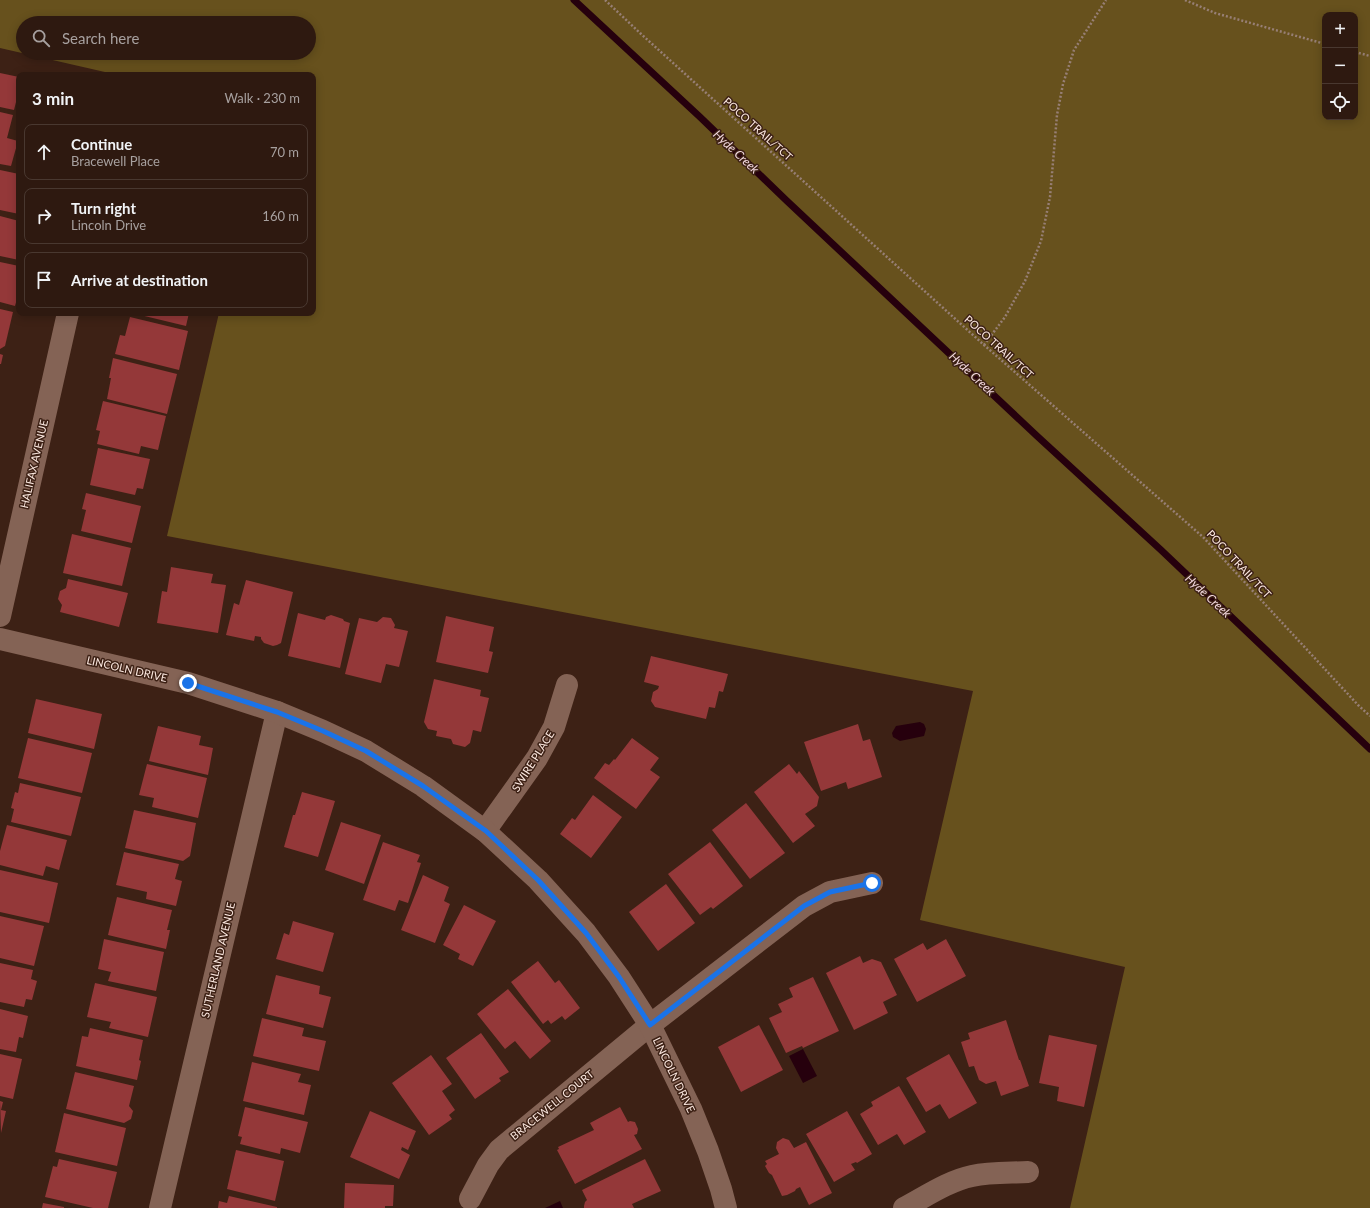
<!DOCTYPE html>
<html lang="en">
<head>
<meta charset="utf-8">
<style>
	:root { --surface:#2e1910; --page:#362219; --text:#f1f3f6; --muted:#a7a09f; --line:#493830 }
	body { margin:0; font-family:Lato,sans-serif; background:var(--page); color:var(--text) }
	.controls { position:absolute; right:12px; top:12px; display:grid; overflow:hidden; border-radius:8px; box-shadow:0 2px 10px #0003 }
	.controls button { width:36px; height:36px; display:grid; place-items:center; padding:0; border:0; border-bottom:1px solid var(--line); background:var(--surface); color:var(--text); font:20px sans-serif }
	.stop { position:absolute; width:12px; height:12px; margin:-9px; border:3px solid #1a73e8; border-radius:50%; background:#fff }
	.stop.end { background:#1a73e8; border-color:#fff; box-shadow:0 1px 4px #0008 }
	.list { margin:0; padding:0; list-style:none }
	h2 { display:flex; justify-content:space-between; align-items:center; height:52px; margin:0; padding:0 16px; font-size:17px }
	h2 small { font-size:13px; font-weight:400; color:var(--muted) }
	.list li { display:grid; grid-template-columns:26px 1fr auto; gap:12px; align-items:center; box-sizing:border-box; height:56px; margin:0 8px 8px; padding:0 8px; border:1px solid var(--line); border-radius:8px }
	.list b { display:block; font-size:15px; white-space:nowrap }
	.list p { margin:0; font-size:13px; white-space:nowrap; color:var(--muted) }
	.list em { font-size:13px; font-style:normal; color:var(--muted) }
	.icon { flex:none; width:22px; height:22px; fill:none; stroke:currentColor; stroke-width:2; stroke-linecap:round; stroke-linejoin:round }
	.map { position:relative; flex:none; width:1370px; height:1208px; overflow:hidden }
	.search { position:absolute; background:var(--surface); box-shadow:0 2px 10px #0003; left:16px; top:16px; width:300px; height:44px; display:flex; align-items:center; gap:10px; box-sizing:border-box; padding:0 14px; border-radius:22px; color:var(--muted); font-size:15px }
	.panel { position:absolute; background:var(--surface); box-shadow:0 2px 10px #0003; left:16px; top:72px; width:300px; height:244px; border-radius:8px }
	.map>svg:first-child { display:block }
	.forest { fill:#67511d; fill-rule:evenodd }
	.water { fill:#26000d }
	.lines { fill:none; stroke-linecap:round; stroke-linejoin:round }
	.stream { stroke:#26000d; stroke-width:7 }
	.building { fill:#943839 }
	.path { stroke:#977f75; stroke-width:2.5; stroke-dasharray:2 2; stroke-linecap:butt }
	.street { stroke:#846355; stroke-width:22 }
	.secondary { stroke:#846355; stroke-width:22 }
	.route { stroke:#1a73e8; stroke-width:5 }
	.labels { text-anchor:middle; stroke-width:3; stroke-linejoin:round; paint-order:stroke }
	.street-label { font-size:11px; fill:#fce9e1; stroke:#3d2115 }
	.water-label { font-size:12px; font-style:italic; fill:#f5dbe1; stroke:#3d2115 }
</style>
</head>
<body>
<div class="map">
<svg width="1370" height="1208" viewBox="0 0 1370 1208">
	<rect width="100%" height="100%" fill="#3d2115"/>
	<path class="forest" d="M0 0H1370V1208H1070L1125 967 920 920 973 691 167 536 219 313H313V75H118L0 48ZM1325 15H1355V117H1325ZM23 23H309V53H23Z"/>
	<g class="water">
		<path d="M920 722 924 724 926 729 924 736 900 741 893 737 892 733 896 726Z"/>
		<path d="M803 1049 817 1076 803 1083 789 1056Z"/>
		<path d="M560 1201 563 1208H545Z"/>
	</g>
	<g class="lines">
		<path class="stream" d="M574 0 700 117 787 201 1037 436 1161 550 1370 749"/>
	</g>
	<g class="building">
		<path d="M0 73 19 77V94H18L14 110 0 107Z"/>
		<path d="M0 112 13 115 7 138 18 141 11 166 0 164Z"/>
		<path d="M0 170 19 174V214L0 210Z"/>
		<path d="M0 216 19 221V260L0 256Z"/>
		<path d="M0 262 19 266V291L15 306 0 302Z"/>
		<path d="M0 309 13 312 5 346 0 349Z"/>
		<path d="M132 313H189L186 326Z"/>
		<path d="M130 317 188 331 179 370 115 354 120 335 125 336Z"/>
		<path d="M0 354 3 355 1 364H0Z"/>
		<path d="M113 358 177 374 167 414 107 399 111 378H109Z"/>
		<path d="M103 401 166 416 158 450 141 446 139 454 97 444 100 431 96 430Z"/>
		<path d="M98 448 150 459 143 489 137 488 135 495 90 485Z"/>
		<path d="M86 493 141 506 132 543 81 531 86 510 82 509Z"/>
		<path d="M72 534 131 548 122 586 63 573Z"/>
		<path d="M171 567 213 574 211 583 226 585 218 633 157 623 162 591 167 592Z"/>
		<path d="M68 579 128 593 119 627 60 612 62 605 58 599 60 591 66 588Z"/>
		<path d="M246 580 293 592 281 643 277 645 273 646 264 643 261 639V637L255 636 254 641 226 635 234 603 239 605Z"/>
		<path d="M298 613 325 620 326 617 331 615 343 619 344 621 350 623 340 668 288 656Z"/>
		<path d="M446 616 494 627 489 651 493 652 488 673 436 662Z"/>
		<path d="M383 617 391 618 395 625 394 628 408 631 399 667 386 664 381 683 345 674 359 618 377 622Z"/>
		<path d="M651 656 728 674 723 692 719 691 715 708 709 707 706 719 655 707 651 701 653 692 658 689 659 686 644 682Z"/>
		<path d="M434 679 481 690 480 696 489 698 481 732 473 730 470 743 465 747 453 744 451 739 436 736 437 731 428 729 424 722Z"/>
		<path d="M36 699 102 714 94 749 28 733Z"/>
		<path d="M858 724 863 741 870 739 882 777 848 789 846 782 821 791 804 742Z"/>
		<path d="M158 726 201 736 199 745 213 748 208 775 149 761Z"/>
		<path d="M28 738 92 753 82 793 18 778Z"/>
		<path d="M632 738 659 758 650 770 660 777 636 809 594 778 605 763 609 765 614 759 615 760Z"/>
		<path d="M147 764 207 778 198 818 152 807 154 798 139 795Z"/>
		<path d="M789 764 797 774 799 771 819 797 817 806 805 814 815 826 793 843 754 792Z"/>
		<path d="M20 783 81 797 71 836 11 822 14 809 11 808 15 792 18 793Z"/>
		<path d="M302 792 335 801 318 857 284 847 293 815H295Z"/>
		<path d="M593 795 622 817 591 858 560 834 572 818 575 820Z"/>
		<path d="M746 803 785 853 750 879 712 830Z"/>
		<path d="M134 810 196 823 190 856 183 861 125 848Z"/>
		<path d="M341 822 381 835 364 884 325 870Z"/>
		<path d="M7 825 67 840 59 870 46 866 43 876 0 865V851Z"/>
		<path d="M383 842 420 855 417 862 421 863 408 903 399 900 395 911 363 900Z"/>
		<path d="M710 842 743 886 713 909 711 907 700 915 668 874Z"/>
		<path d="M124 852 179 864 175 879 182 881 176 906 146 899 147 892 116 885Z"/>
		<path d="M0 870 58 883 49 923 0 912Z"/>
		<path d="M423 875 449 887 444 901 450 904 435 943 401 930Z"/>
		<path d="M666 884 695 923 658 951 629 912Z"/>
		<path d="M117 897 172 910 167 930H170L166 949 108 935Z"/>
		<path d="M464 905 496 921 473 966 458 959 460 954 443 945Z"/>
		<path d="M0 916 44 926 34 966 0 958Z"/>
		<path d="M293 921 334 933 323 972 276 959 284 933 289 935Z"/>
		<path d="M104 939 164 952 156 991 108 981 111 972 98 969Z"/>
		<path d="M946 939 966 976 917 1002 894 959 923 943 927 950Z"/>
		<path d="M860 956 863 963 872 959 881 962 897 995 883 1002 888 1013 854 1030 826 973Z"/>
		<path d="M538 961 555 983 559 980 580 1008 565 1020 562 1016 551 1024 548 1020 543 1024 511 982Z"/>
		<path d="M0 963 33 970 31 979 37 981 32 1000 26 999 24 1007 0 1002Z"/>
		<path d="M276 975 320 986 319 994 331 997 323 1028 266 1014Z"/>
		<path d="M813 977 839 1031 803 1048 802 1046 786 1053 769 1018 782 1012 778 1004 793 997 789 988Z"/>
		<path d="M95 983 157 997 148 1037 109 1028 111 1022 87 1017Z"/>
		<path d="M508 989 551 1041 530 1059 515 1041 505 1049 477 1014Z"/>
		<path d="M0 1009 28 1016 23 1038 19 1037 16 1052 0 1049Z"/>
		<path d="M262 1018 304 1028 302 1036 326 1041 319 1071 253 1056Z"/>
		<path d="M1006 1020 1019 1060H1020L1029 1086 1001 1096 996 1081 986 1084 979 1080 974 1066 969 1067 961 1042 970 1039 968 1033Z"/>
		<path d="M759 1025 783 1070 741 1092 718 1047Z"/>
		<path d="M90 1028 143 1040 139 1060 141 1061 137 1080 76 1066 82 1036 88 1037Z"/>
		<path d="M481 1033 509 1072 499 1078 501 1081 475 1099 446 1058Z"/>
		<path d="M1049 1035 1097 1045 1084 1107 1057 1101 1059 1087 1039 1083Z"/>
		<path d="M0 1054 22 1059 13 1099 0 1096Z"/>
		<path d="M949 1054 977 1103 949 1119 940 1104 926 1112 906 1078Z"/>
		<path d="M431 1055 452 1084 442 1091 455 1110 449 1115 452 1119 429 1135 392 1083Z"/>
		<path d="M252 1062 301 1074 298 1082 311 1085 304 1115 243 1101Z"/>
		<path d="M75 1072 134 1086 129 1106 133 1111 131 1119 124 1123 66 1109Z"/>
		<path d="M899 1086 926 1132 904 1145 897 1134 878 1145 860 1114 873 1106 871 1102Z"/>
		<path d="M0 1101 3 1102 1 1110 6 1111 1 1133Z"/>
		<path d="M245 1107 308 1122 300 1153 281 1148 280 1154 240 1144 242 1137 238 1136Z"/>
		<path d="M620 1107 628 1122 630 1121 635 1122 638 1129 637 1134 634 1135 642 1149 575 1184 557 1150 559 1149 558 1147 594 1130 590 1123Z"/>
		<path d="M370 1111 416 1131 408 1150 402 1147 401 1150 410 1155 399 1179 350 1157Z"/>
		<path d="M847 1111 872 1154 857 1163 856 1162 851 1164 855 1170 834 1182 806 1134Z"/>
		<path d="M64 1113 126 1128 117 1166 55 1152Z"/>
		<path d="M783 1138 789 1140 794 1148 806 1142 832 1193 809 1205 800 1187 796 1189 795 1191 787 1195 782 1196 772 1175 769 1173 765 1166 767 1164 765 1161 779 1154 776 1148 777 1142Z"/>
		<path d="M236 1150 284 1161 275 1201 227 1189Z"/>
		<path d="M59 1159 117 1172 108 1208H93L45 1197 53 1166 57 1167Z"/>
		<path d="M645 1159 661 1191 632 1204 634 1208H584V1206L585 1202 587 1200 582 1190Z"/>
		<path d="M345 1183 394 1185 393 1206H385V1208H344Z"/>
		<path d="M229 1196 277 1207V1208H218L219 1201 227 1203Z"/>
		<path d="M43 1203 64 1207V1208H42Z"/>
	</g>
	<g class="lines">
		<g class="path">
			<path d="M605 0 640 33 984 345 1203 537 1358 705 1370 716"/>
			<path d="M1185 0 1215 13 1325 44"/>
			<path d="M1355 52 1370 56"/>
			<path d="M984 345 1005 317 1025 281 1041 241 1050 197 1057 115 1063 84 1074 50 1106 0"/>
		</g>
		<g class="street">
			<path d="M0 616 68 313"/>
			<path d="M485 831 537 758 554 727 567 685"/>
			<path d="M470 1199 488 1165 499 1150 650 1025 804 906 830 892 872 883"/>
			<path d="M160 1208 277 712"/>
			<path d="M904 1208C925 1197 948 1181 972 1176 990 1172 1009 1173 1028 1172"/>
		</g>
		<path class="secondary" d="M0 639 188 683 277 712 323 731 366 751 423 786 485 831 538 880 586 933 619 977 650 1025 691 1109 708 1151 721 1189 726 1208"/>
	</g>
	<g class="lines">
		<path class="route" d="M188 683 277 712 323 731 366 751 423 786 486 831 538 880 586 933 619 977 650 1025 804 906 830 892 872 883"/>
	</g>
	<g class="labels">
		<g class="street-label">
			<text transform="translate(758 129) rotate(42)" y="4">POCO TRAIL/TCT</text>
			<text transform="translate(999 347) rotate(42)" y="4">POCO TRAIL/TCT</text>
			<text transform="translate(34 464) rotate(-77)" y="4">HALIFAX AVENUE</text>
			<text transform="translate(1239 564) rotate(47)" y="4">POCO TRAIL/TCT</text>
			<text transform="translate(127 669) rotate(13)" y="4">LINCOLN DRIVE</text>
			<text transform="translate(533 761) rotate(-58)" y="4">SWIRE PLACE</text>
			<text transform="translate(218 960) rotate(-77)" y="4">SUTHERLAND AVENUE</text>
			<text transform="translate(674 1075) rotate(64)" y="4">LINCOLN DRIVE</text>
			<text transform="translate(552 1105) rotate(-39)" y="4">BRACEWELL COURT</text>
		</g>
		<g class="water-label">
			<text transform="translate(736 152) rotate(43)" y="4">Hyde Creek</text>
			<text transform="translate(972 374) rotate(43)" y="4">Hyde Creek</text>
			<text transform="translate(1208 596) rotate(43)" y="4">Hyde Creek</text>
		</g>
	</g>
</svg>
<div class="controls">
<button>+</button>
<button>−</button>
<button><svg class="icon" aria-label="locate" viewBox="0 0 24 24"><circle cx="12" cy="12" r="6"/><path d="M12 2v4M12 18v4M2 12h4M18 12h4"/></svg></button>
</div>
<div class="stop" style="left:872px;top:883px"></div>
<div class="stop end" style="left:188px;top:683px"></div>
<div class="search"><svg class="icon" aria-label="search" viewBox="0 0 24 24"><circle cx="10" cy="10" r="6"/><path d="M15 15l6 6"/></svg>Search here</div>
<section class="panel">
<h2>3 min<small>Walk · 230 m</small></h2>
<ul class="list">
<li><svg class="icon" aria-label="ahead" viewBox="0 0 24 24"><path d="M12 20V5M6 11l6-6 6 6"/></svg><div><b>Continue</b><p>Bracewell Place</p></div><em>70 m</em></li>
<li><svg class="icon" aria-label="right" viewBox="0 0 24 24"><path d="M7 20v-9h11M14 6l5 5-5 5"/></svg><div><b>Turn right</b><p>Lincoln Drive</p></div><em>160 m</em></li>
<li><svg class="icon" aria-label="arrive" viewBox="0 0 24 24"><path d="M6 21V4h12l-3 4 3 4H6"/></svg><div><b>Arrive at destination</b></div></li>
</ul>
</section>
</div>
</body>
</html>
